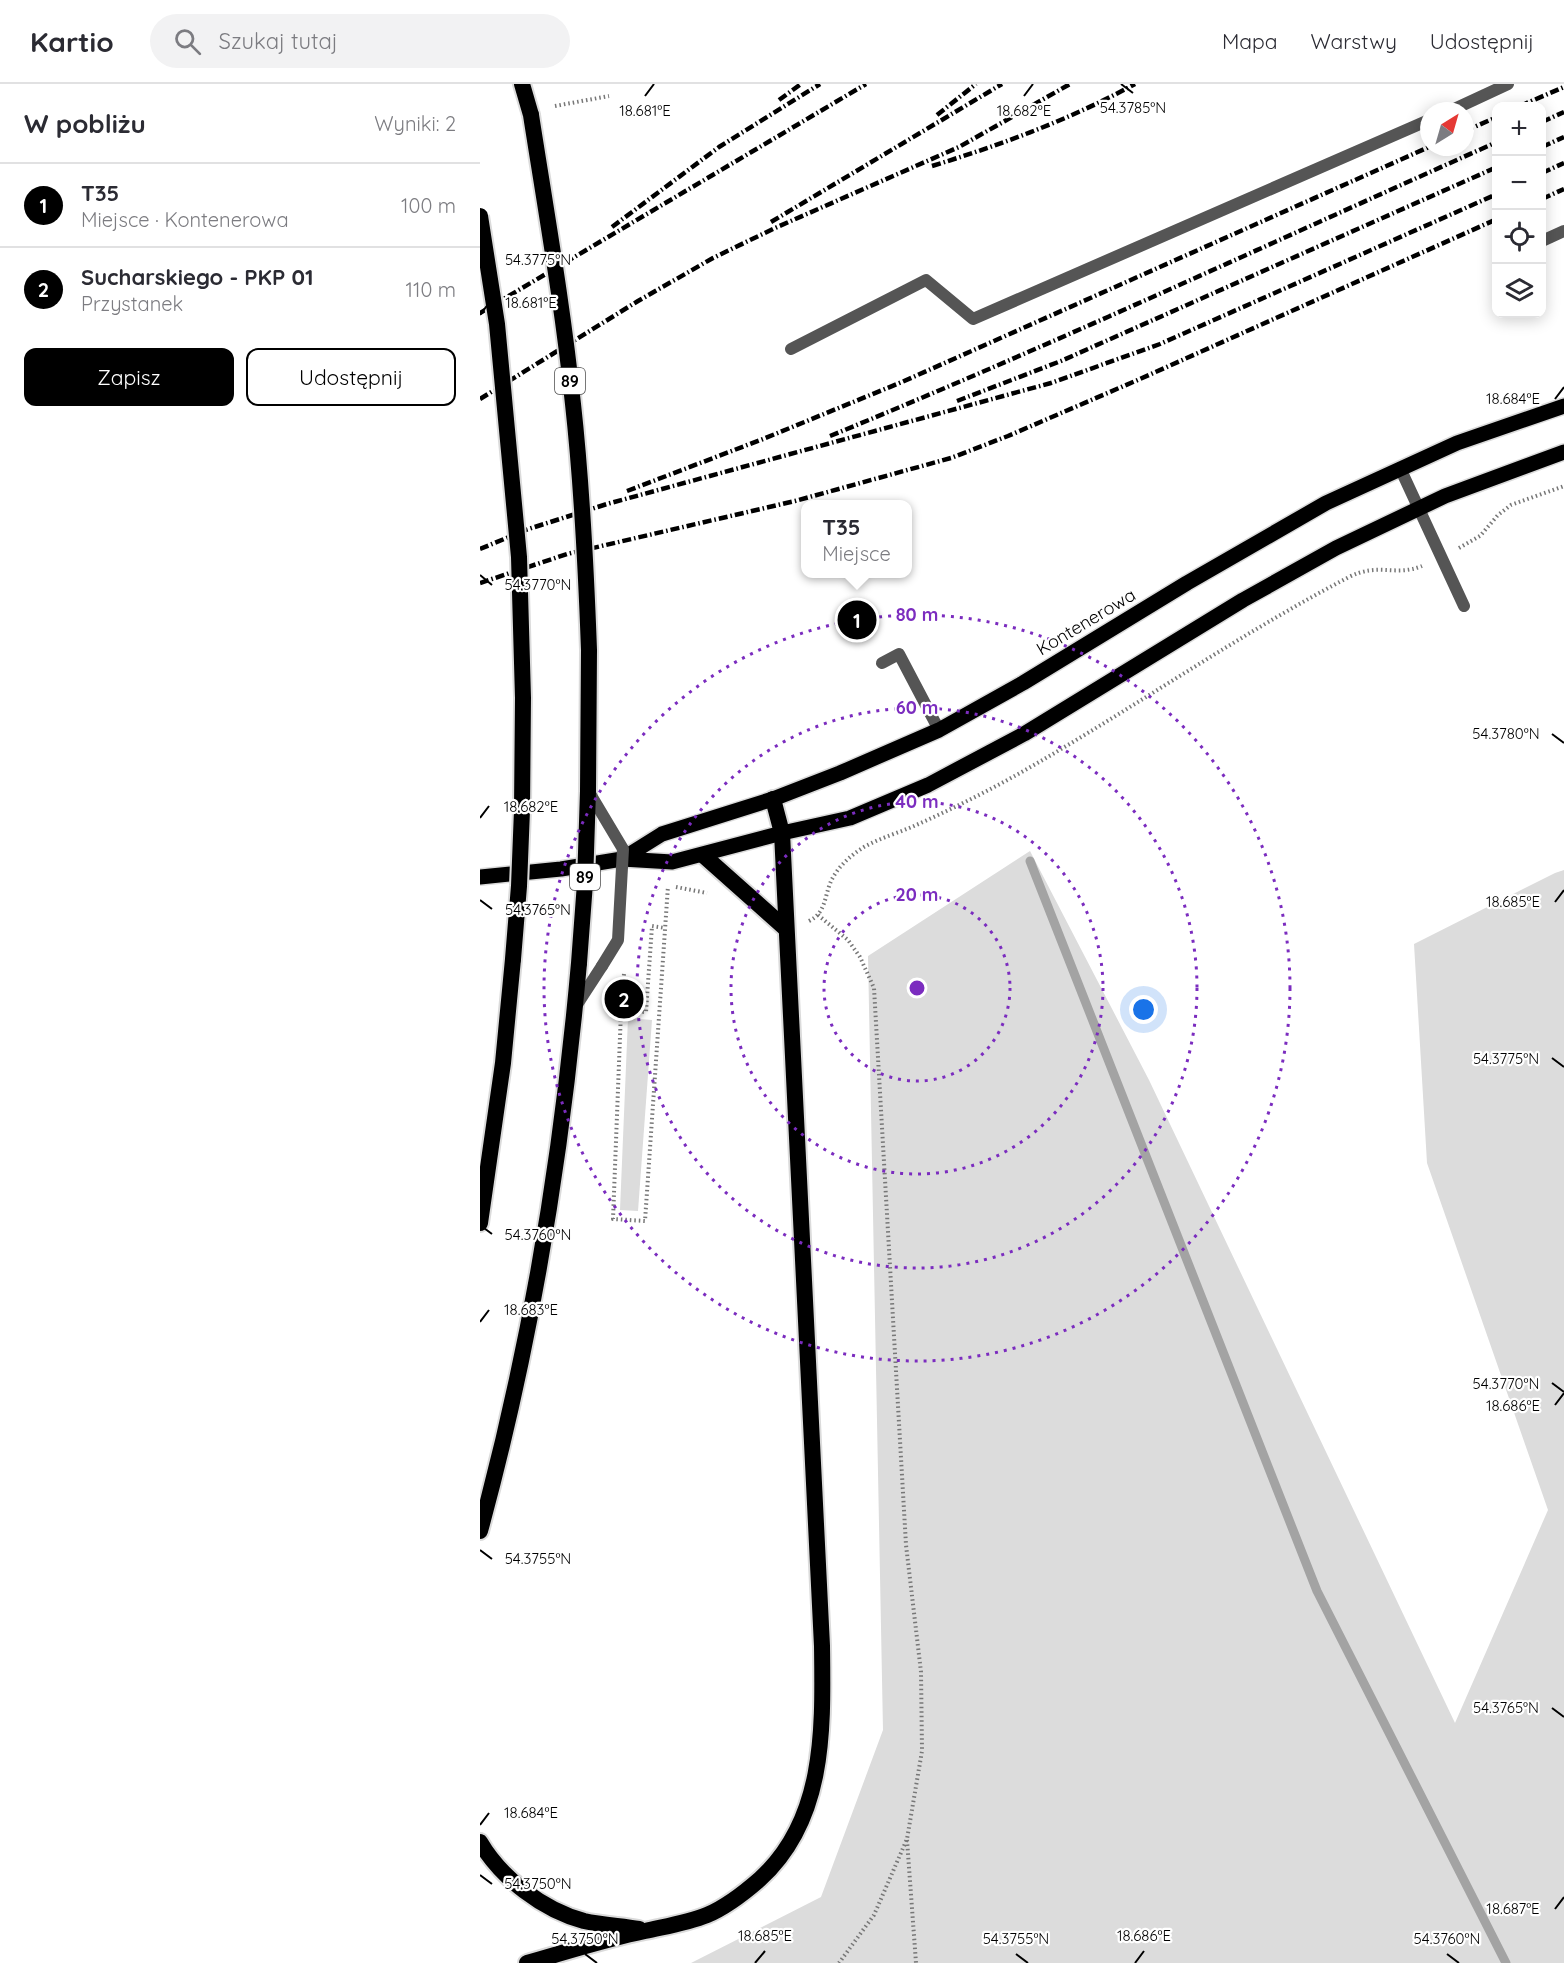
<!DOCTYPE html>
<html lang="pl">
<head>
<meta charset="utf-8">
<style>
	:root { --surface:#fff; --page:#f2f2f3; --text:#2b2b33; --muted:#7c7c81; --line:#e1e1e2; --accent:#000 }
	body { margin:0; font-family:Quicksand,sans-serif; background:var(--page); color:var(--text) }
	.controls { position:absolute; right:18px; top:18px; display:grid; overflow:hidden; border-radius:12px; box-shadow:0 3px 15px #0003 }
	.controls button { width:54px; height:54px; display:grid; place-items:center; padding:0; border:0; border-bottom:2px solid var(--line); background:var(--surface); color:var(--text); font:30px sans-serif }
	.compass { position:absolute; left:940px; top:18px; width:54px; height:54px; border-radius:50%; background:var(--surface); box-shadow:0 3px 15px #0003; rotate:37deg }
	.you { position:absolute; left:664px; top:926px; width:21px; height:21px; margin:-15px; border:4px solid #fff; border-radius:50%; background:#1a73e8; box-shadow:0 0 0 9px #1a73e833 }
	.badge { display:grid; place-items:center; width:39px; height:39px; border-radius:50%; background:var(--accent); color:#fff; font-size:20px; font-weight:700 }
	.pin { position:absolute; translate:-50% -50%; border:3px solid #fff; box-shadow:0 2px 6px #0006 }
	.popup { position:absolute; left:321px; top:416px; width:111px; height:78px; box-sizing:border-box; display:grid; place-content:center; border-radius:12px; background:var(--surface); filter:drop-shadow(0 2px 4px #0005); font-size:20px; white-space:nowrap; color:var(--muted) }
	.popup b { font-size:22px; color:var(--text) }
	.popup::after { content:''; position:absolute; left:50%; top:100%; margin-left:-12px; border:12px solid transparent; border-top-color:var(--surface) }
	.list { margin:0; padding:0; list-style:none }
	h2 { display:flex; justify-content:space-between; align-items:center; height:78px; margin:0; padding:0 24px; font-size:26px }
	h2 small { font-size:20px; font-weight:400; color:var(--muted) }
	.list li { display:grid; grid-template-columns:39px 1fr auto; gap:18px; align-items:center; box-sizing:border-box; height:84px; padding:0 24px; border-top:2px solid var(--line) }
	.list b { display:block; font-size:22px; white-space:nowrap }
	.list p { margin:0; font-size:20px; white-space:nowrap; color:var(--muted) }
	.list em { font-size:20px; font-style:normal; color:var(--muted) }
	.actions { display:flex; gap:12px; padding:18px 24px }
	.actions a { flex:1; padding:14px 0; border:2px solid var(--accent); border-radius:12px; text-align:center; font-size:21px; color:var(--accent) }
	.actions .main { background:var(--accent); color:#fff }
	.icon { flex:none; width:33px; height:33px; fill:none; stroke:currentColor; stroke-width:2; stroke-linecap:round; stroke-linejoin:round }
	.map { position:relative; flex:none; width:1084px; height:1879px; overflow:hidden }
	header { display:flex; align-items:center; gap:36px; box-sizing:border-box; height:84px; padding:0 30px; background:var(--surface); border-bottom:2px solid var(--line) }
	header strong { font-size:28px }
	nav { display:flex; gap:33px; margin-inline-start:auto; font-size:21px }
	.search { width:420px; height:54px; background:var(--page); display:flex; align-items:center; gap:15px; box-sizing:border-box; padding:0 21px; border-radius:33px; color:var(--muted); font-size:22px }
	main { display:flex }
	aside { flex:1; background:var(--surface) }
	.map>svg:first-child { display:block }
	.green { fill:#dcdcdc }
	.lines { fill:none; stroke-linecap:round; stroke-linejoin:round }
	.stream { stroke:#a3a3a3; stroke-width:9 }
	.primary-casing { stroke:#dbdbdb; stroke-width:18 }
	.trunk-casing { stroke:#dbdbdb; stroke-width:20 }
	.path { stroke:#777; stroke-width:4; stroke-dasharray:1.5 3; stroke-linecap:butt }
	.service { stroke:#555; stroke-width:12 }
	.primary { stroke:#000; stroke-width:15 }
	.trunk { stroke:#000; stroke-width:16 }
	.rail { stroke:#000; stroke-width:4.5; stroke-dasharray:9 3 1.5 3; stroke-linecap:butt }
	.trunk-bridge-casing { stroke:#dbdbdb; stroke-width:20; stroke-linecap:butt }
	.service-bridge { stroke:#555; stroke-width:12 }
	.trunk-bridge { stroke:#000; stroke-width:16 }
	.ticks { fill:none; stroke:#000; stroke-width:2 }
	.ring { fill:none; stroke:#7b2cbf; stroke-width:3; stroke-dasharray:3 6 }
	.labels { text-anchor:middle; stroke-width:4.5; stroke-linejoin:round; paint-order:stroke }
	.shield { fill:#fff; stroke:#4c4c4c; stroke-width:1.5 }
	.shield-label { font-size:16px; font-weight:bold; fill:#000 }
	.street-label { font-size:18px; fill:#000; stroke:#fff }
	.ticks-label { font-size:15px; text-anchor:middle; fill:#000; stroke:#fff; stroke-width:4.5; stroke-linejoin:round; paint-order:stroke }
	.centre { fill:#7b2cbf; stroke:#fff; stroke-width:3 }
	.ring-label { font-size:18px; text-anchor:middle; font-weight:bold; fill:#7b2cbf; stroke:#fff; stroke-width:4.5; stroke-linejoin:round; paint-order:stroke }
</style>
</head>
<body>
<header>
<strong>Kartio</strong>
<div class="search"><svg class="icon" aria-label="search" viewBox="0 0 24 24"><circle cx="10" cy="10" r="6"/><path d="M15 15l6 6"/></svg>Szukaj tutaj</div>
<nav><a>Mapa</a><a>Warstwy</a><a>Udostępnij</a></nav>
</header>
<main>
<aside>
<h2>W pobliżu<small>Wyniki: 2</small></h2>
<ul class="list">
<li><span class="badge">1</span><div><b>T35</b><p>Miejsce · Kontenerowa</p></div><em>100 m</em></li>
<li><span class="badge">2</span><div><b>Sucharskiego - PKP 01</b><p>Przystanek</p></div><em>110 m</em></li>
</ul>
<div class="actions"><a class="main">Zapisz</a><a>Udostępnij</a></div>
</aside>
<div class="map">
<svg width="1084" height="1879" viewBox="0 0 1084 1879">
	<rect width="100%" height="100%" fill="#fff"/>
	<g class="green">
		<path d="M550 767 669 996 975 1639 1068 1426 947 1079 934 860 1075 789 1084 786V1879H211L341 1813 403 1646 388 872Z"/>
		<path d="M148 934 172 936 158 1127 140 1126Z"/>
	</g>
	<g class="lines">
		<path class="stream" d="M550 777 837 1507 1026 1879"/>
		<defs>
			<g id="primary">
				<path d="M142 775 182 750 293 715 360 689 459 646 543 599 707 499 846 419 977 359 1084 322"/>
				<path d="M0 793 81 785 142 775 192 778 302 749 370 734 448 701 544 650 763 516 856 464 965 412 1084 368"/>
			</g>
			<g id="trunk">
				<path d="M42 0 51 31"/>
				<path d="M108 707 109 566"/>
				<path d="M223 771 305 844"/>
				<path d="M0 1139 23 979 33 875"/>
				<path d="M0 1447C51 1261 82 1071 99 879"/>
				<path d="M0 1758C21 1794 63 1826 104 1837 122 1841 141 1842 159 1845"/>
				<path d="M47 1879C86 1868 126 1855 165 1847 187 1842 207 1839 227 1831 246 1823 264 1809 280 1795 346 1735 343 1644 342 1562L302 749 293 715"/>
			</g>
		</defs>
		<use href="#primary" class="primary-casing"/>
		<use href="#trunk" class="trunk-casing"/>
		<g class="path">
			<path d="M75 22 129 12"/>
			<path d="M979 464 1000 452 1018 431 1031 421 1084 402"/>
			<path d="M196 803 227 809"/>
			<path d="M338 831 368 856 380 873 394 904 426 1461 441 1588 442 1667 427 1755 394 1831 359 1879"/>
			<path d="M329 837C347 828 344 811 352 795 359 782 371 771 384 763 400 754 418 749 434 742 470 726 506 708 540 689 651 626 756 552 869 493 899 478 915 493 942 482"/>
			<path d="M144 890 141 927 166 928 172 842 185 844"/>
			<path d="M141 927 133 1135 165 1137 188 802"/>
			<path d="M427 1756 436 1879"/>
		</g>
		<g class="service">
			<path d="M970 27 1028 0"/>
			<path d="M1062 157 1084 147"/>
			<path d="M311 265 446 196 493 235 949 36"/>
			<path d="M920 384 984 522"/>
			<path d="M402 579 419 570 459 646"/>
			<path d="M96 922 122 882"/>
		</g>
		<use href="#primary" class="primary"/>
		<use href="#trunk" class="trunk"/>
		<g class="rail">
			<path d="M299 16 321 0"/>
			<path d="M1040 22 1084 3"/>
			<path d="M457 31 496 0"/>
			<path d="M1062 38 1084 28"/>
			<path d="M985 47 1017 33"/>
			<path d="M1062 63 1084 53"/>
			<path d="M452 82C523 60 589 36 655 0"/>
			<path d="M1062 89 1084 79"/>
			<path d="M1062 115 1084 105"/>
			<path d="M291 138 522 0"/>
			<path d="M132 143 239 63 340 0"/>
			<path d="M0 229 386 0"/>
			<path d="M0 315 158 217 233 174 295 144 479 63 590 0"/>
			<path d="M477 317 581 277 1017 83"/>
			<path d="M350 352C575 260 795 157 1017 58"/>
			<path d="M147 407 283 355 422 298 949 63"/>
			<path d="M39 448 127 420 571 299 680 260 1017 110"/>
			<path d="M0 465 46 446"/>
			<path d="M0 499 87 470 315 417 471 374 528 352 660 295 1017 135"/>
		</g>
		<defs>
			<g id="trunk-bridge">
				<path d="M51 31C66 127 83 223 93 320 102 401 106 484 109 566"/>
				<path d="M0 132 17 240 39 473 43 614 42 726 39 802 33 875"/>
				<path d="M99 879 105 799 108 707"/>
			</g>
		</defs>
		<use href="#trunk-bridge" class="trunk-bridge-casing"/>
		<path class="service-bridge" d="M109 708 143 765 138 856 122 882"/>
		<use href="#trunk-bridge" class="trunk-bridge"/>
	</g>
	<path class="ticks" d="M641 0 653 9M165 12 174 0M544 12 553 0M0 167 12 176M0 231 9 219M1075 315 1084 303M0 491 12 501M1072 650 1084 659M0 734 9 722M0 816 12 825M1075 818 1084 806M1072 974 1084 983M0 1141 12 1150M0 1238 9 1226M1072 1299 1084 1308M1075 1321 1084 1309M0 1466 12 1475M1072 1624 1084 1633M0 1741 9 1729M0 1791 12 1800M1075 1825 1084 1813M105 1870 117 1879M536 1870 548 1879M967 1870 979 1879M275 1879 285 1867M655 1879 664 1867"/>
	<g class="ring">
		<circle cx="437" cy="904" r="93"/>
		<circle cx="437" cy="904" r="186"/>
		<circle cx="437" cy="904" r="280"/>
		<circle cx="437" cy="904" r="373"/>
	</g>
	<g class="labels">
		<g class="shield">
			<rect x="75" y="284" width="30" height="26" rx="4.5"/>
			<rect x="90" y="780" width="30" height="26" rx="4.5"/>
		</g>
		<g class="shield-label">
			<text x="90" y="303">89</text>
			<text x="105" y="799">89</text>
		</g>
		<g class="street-label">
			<text transform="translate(606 538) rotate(-31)" y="6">Kontenerowa</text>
		</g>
	</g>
	<g class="ticks-label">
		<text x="653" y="29">54.3785°N</text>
		<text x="165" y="32">18.681°E</text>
		<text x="544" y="32">18.682°E</text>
		<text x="58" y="181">54.3775°N</text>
		<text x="51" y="224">18.681°E</text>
		<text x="1033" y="320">18.684°E</text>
		<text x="58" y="506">54.3770°N</text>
		<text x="1026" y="655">54.3780°N</text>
		<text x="51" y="728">18.682°E</text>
		<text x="1033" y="823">18.685°E</text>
		<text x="58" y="831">54.3765°N</text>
		<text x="1026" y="980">54.3775°N</text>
		<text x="58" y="1156">54.3760°N</text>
		<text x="51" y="1231">18.683°E</text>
		<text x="1026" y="1305">54.3770°N</text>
		<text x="1033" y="1327">18.686°E</text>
		<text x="58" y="1480">54.3755°N</text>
		<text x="1026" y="1629">54.3765°N</text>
		<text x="51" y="1734">18.684°E</text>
		<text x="58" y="1805">54.3750°N</text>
		<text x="1033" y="1830">18.687°E</text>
		<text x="285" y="1857">18.685°E</text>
		<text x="664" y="1857">18.686°E</text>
		<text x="105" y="1860">54.3750°N</text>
		<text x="536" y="1860">54.3755°N</text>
		<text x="967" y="1860">54.3760°N</text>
	</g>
	<circle cx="437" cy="904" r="9" class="centre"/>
	<g class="ring-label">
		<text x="437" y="537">80 m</text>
		<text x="437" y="630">60 m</text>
		<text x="437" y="724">40 m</text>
		<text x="437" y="817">20 m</text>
	</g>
</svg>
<div class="controls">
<button>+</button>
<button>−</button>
<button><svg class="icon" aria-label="locate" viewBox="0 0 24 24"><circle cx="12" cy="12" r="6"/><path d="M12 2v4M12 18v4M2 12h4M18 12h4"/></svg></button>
<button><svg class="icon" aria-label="layers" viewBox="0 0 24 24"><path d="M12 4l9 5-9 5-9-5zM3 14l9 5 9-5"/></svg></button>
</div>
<svg class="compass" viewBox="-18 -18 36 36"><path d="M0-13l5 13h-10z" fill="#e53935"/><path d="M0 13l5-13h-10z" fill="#7c7c81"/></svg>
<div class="you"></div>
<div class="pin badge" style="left:377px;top:536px">1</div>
<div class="popup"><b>T35</b>Miejsce</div>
<div class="pin badge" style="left:144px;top:915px">2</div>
</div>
</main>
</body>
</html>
